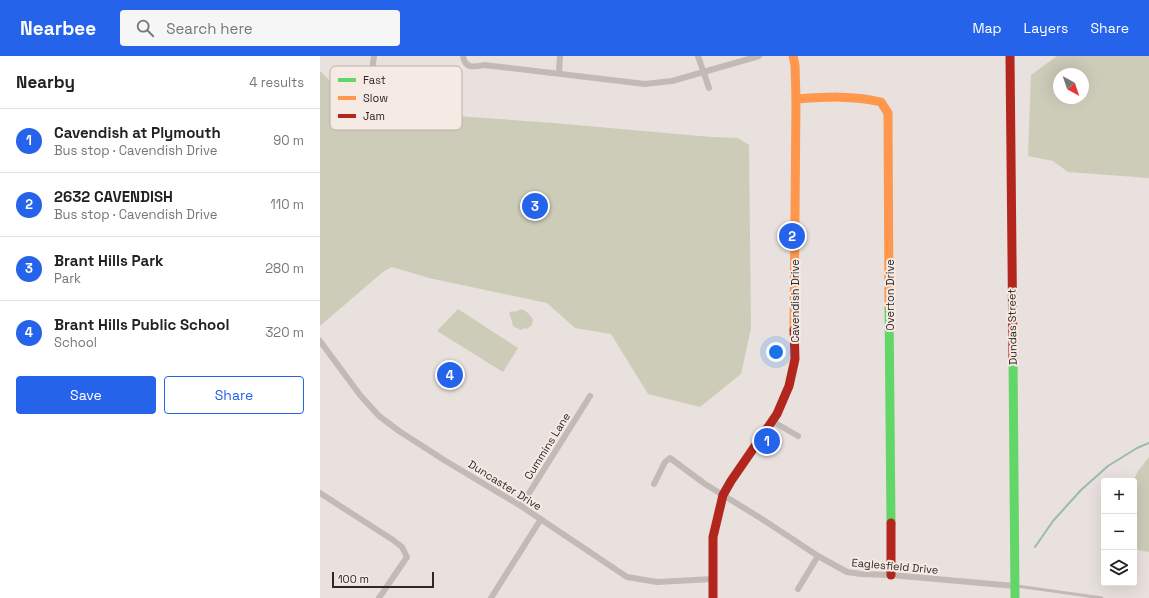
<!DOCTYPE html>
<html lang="en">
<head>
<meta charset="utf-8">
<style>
	:root { --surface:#fff; --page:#f6f6f6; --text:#222; --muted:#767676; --line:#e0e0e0; --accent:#2563eb }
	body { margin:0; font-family:"Space Grotesk",sans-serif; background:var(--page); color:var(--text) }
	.controls { position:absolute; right:12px; bottom:12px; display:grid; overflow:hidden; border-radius:4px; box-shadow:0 4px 16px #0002 }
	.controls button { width:36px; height:36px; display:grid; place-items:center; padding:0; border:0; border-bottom:1px solid var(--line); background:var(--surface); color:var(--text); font:20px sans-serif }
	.compass { position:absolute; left:733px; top:12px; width:36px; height:36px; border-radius:50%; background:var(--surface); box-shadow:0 4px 16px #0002; rotate:140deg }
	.scale { position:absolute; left:12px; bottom:10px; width:102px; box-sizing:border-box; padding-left:4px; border:2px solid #312726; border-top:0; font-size:11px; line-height:14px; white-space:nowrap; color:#312726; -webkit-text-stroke:3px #f6eae4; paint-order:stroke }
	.you { position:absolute; left:456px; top:296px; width:14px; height:14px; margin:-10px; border:3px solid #fff; border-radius:50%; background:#1a73e8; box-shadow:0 0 0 6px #1a73e833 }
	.badge { display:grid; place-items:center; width:26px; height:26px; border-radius:50%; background:var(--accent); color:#fff; font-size:13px; font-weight:700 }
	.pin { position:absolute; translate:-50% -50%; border:2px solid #fff; box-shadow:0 1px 4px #0006 }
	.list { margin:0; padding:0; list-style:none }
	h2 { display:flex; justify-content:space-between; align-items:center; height:52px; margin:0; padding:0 16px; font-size:17px }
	h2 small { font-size:13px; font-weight:400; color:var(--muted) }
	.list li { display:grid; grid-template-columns:26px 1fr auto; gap:12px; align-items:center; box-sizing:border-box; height:64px; padding:0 16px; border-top:1px solid var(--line) }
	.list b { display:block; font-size:15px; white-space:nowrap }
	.list p { margin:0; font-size:13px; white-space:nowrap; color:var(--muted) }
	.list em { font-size:13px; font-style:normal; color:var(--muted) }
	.actions { display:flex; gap:8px; padding:12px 16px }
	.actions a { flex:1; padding:9px 0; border:1px solid var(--accent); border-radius:4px; text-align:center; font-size:14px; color:var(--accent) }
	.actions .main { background:var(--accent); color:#fff }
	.icon { flex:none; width:22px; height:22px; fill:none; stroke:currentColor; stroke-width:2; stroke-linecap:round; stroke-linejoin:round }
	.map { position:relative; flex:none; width:829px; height:542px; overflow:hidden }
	header { display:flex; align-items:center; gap:24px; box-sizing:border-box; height:56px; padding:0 20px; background:var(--accent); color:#fff }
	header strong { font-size:19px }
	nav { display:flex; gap:22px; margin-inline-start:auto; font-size:14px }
	.search { width:280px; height:36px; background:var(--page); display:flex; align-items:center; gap:10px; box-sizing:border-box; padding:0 14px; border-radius:4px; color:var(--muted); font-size:15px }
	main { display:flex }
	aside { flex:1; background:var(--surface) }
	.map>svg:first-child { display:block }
	.green { fill:#cdccb9; fill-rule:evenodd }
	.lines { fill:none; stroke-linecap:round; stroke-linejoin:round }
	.stream { stroke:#9cb8b3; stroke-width:2 }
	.lane { stroke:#c1bab7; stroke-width:3 }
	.street { stroke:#c1bab7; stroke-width:6 }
	.fast { stroke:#63d668; stroke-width:9 }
	.slow { stroke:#ff974d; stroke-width:9 }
	.jam { stroke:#b3261e; stroke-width:9 }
	.labels { text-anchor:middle; stroke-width:4; stroke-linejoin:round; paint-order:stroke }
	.street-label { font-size:11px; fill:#312726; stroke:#f6eae4 }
	.key { fill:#f6eae4; stroke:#bbb0ab; stroke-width:1 }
	.key-label { font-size:11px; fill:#312726 }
</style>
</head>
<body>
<header>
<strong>Nearbee</strong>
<div class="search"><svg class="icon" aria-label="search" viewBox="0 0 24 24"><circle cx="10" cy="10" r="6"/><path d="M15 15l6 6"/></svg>Search here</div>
<nav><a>Map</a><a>Layers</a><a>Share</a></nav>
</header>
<main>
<aside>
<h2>Nearby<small>4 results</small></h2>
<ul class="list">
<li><span class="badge">1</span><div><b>Cavendish at Plymouth</b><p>Bus stop · Cavendish Drive</p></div><em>90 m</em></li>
<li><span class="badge">2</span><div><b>2632 CAVENDISH</b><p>Bus stop · Cavendish Drive</p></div><em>110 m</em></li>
<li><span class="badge">3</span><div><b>Brant Hills Park</b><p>Park</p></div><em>280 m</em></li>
<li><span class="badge">4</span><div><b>Brant Hills Public School</b><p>School</p></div><em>320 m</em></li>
</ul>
<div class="actions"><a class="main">Save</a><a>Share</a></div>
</aside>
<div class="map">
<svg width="829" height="542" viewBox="0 0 829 542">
	<rect width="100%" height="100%" fill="#e9e1de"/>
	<g class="green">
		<path d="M737 0H829V122L748 116 733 105 708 100 711 19ZM739 18H763V42H739Z"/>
		<path d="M0 15 32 46 137 60 234 67 391 81 418 82 429 89 431 273 421 318 380 351 328 338 291 278 255 272 227 247 109 222 72 211 64 215 0 270Z"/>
		<path d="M138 253 198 292 183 316 117 275Z"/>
		<path d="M202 253 208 257 213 263 212 269 207 273 205 272 201 274 193 270 191 262 189 257 192 255 194 256Z"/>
		<path d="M829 401V496L818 494 814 488V425H813L818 415Z"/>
	</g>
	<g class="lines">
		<path class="stream" d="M715 491 733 465 761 434 788 410 817 392 829 387"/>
		<path class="lane" d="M697 530 782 542"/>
		<g class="street">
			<path d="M143 0C145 13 154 11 164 9L325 28 352 25 439 0"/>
			<path d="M378 0 389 32"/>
			<path d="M239 17 240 0"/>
			<path d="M50 30 54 0"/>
			<path d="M0 285 40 339 59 360 79 375 124 404 201 450 307 521 337 526 393 523"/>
			<path d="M452 365 478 380"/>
			<path d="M334 428 345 406 350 402 385 428 442 463 498 500 527 516 541 518 571 519 695 530"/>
			<path d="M0 437 73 484 82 491 87 501 59 542"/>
			<path d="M201 450 270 340"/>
			<path d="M478 533 498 500"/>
			<path d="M171 542 221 463"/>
		</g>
		<g class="fast">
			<path d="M569 250 571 467"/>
			<path d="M693 301 695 542"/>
		</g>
		<g class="slow">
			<path d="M473 0 475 9 476 43 474 274"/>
			<path d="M476 43C505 41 533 39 561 46L568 57 569 250"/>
		</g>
		<g class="jam">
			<path d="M690 0 693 301"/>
			<path d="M571 467V519"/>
			<path d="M393 542V481L403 439 411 425 457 358 469 330 475 303 474 274"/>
		</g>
	</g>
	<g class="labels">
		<g class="street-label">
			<text transform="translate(570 239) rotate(-90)" y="4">Overton Drive</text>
			<text transform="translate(475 245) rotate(-90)" y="4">Cavendish Drive</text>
			<text transform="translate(692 271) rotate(-91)" y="4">Dundas Street</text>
			<text transform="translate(227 390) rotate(-58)" y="4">Cummins Lane</text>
			<text transform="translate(185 429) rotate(32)" y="4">Duncaster Drive</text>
			<text transform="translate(575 510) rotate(5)" y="4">Eaglesfield Drive</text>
		</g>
	</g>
	<rect x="10" y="10" width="132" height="64" rx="6" class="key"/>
	<rect x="18" y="22" width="18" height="4" fill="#63d668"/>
	<rect x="18" y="40" width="18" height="4" fill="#ff974d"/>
	<rect x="18" y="58" width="18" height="4" fill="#b3261e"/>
	<g class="key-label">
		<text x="43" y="28">Fast</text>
		<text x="43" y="46">Slow</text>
		<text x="43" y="64">Jam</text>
	</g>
</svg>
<div class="controls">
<button>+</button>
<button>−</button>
<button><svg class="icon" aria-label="layers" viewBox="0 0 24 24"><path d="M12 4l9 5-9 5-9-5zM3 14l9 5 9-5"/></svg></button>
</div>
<svg class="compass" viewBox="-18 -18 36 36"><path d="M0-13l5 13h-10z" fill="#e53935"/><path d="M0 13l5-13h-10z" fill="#767676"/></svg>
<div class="scale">100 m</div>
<div class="you"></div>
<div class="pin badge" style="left:447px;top:385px">1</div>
<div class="pin badge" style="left:472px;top:180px">2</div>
<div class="pin badge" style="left:215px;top:150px">3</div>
<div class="pin badge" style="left:130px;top:319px">4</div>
</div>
</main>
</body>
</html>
